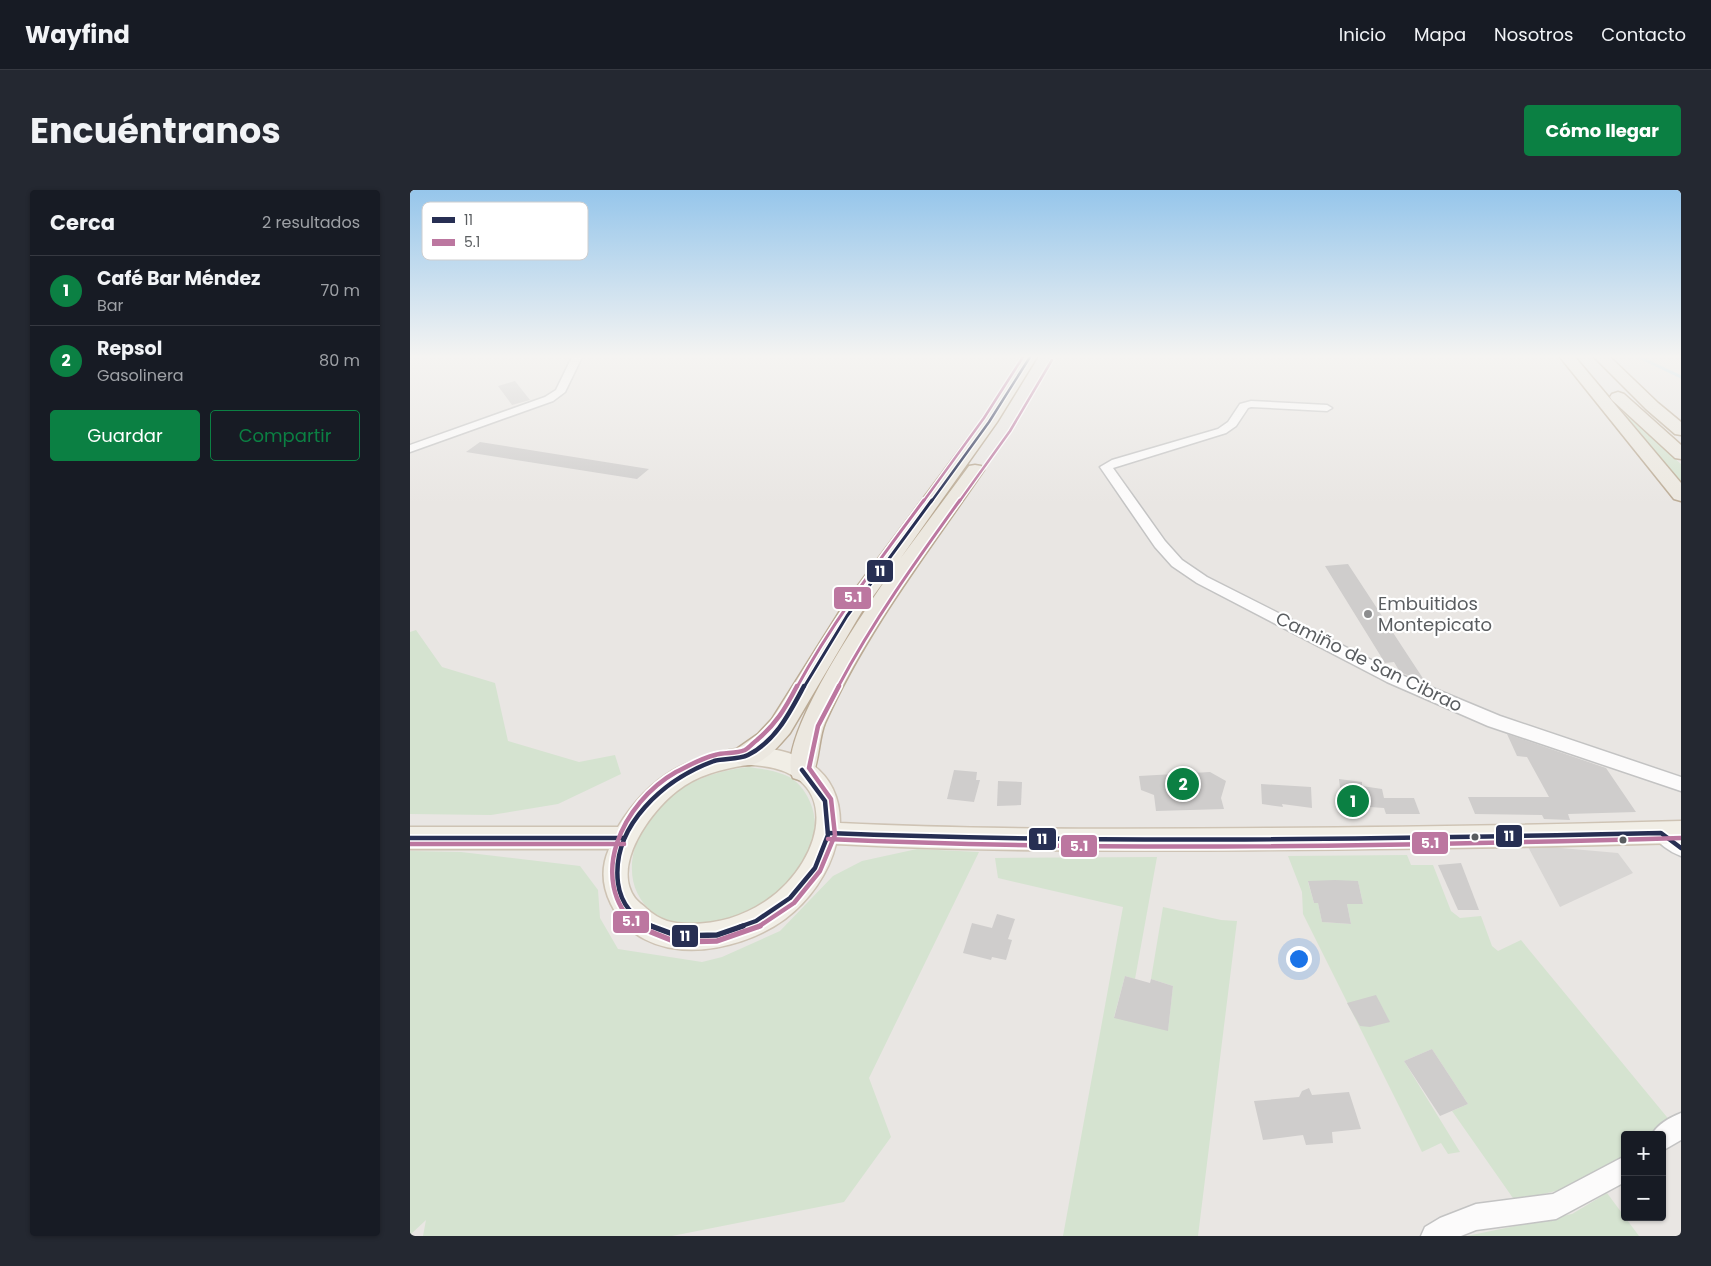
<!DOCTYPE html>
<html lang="es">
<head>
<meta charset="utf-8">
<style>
	:root { --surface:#171b24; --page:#242831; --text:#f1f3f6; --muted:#9ea1a6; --line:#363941; --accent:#0b8043 }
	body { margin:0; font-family:Poppins,sans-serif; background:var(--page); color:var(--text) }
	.controls { position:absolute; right:15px; bottom:15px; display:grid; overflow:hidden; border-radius:5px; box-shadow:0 1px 4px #0004 }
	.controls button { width:45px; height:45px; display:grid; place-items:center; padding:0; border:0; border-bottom:1px solid var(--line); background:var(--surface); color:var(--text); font:25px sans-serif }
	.you { position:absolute; left:888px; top:768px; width:18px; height:18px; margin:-12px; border:4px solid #fff; border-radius:50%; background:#1a73e8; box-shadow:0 0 0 8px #1a73e833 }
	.badge { display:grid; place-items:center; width:32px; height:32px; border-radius:50%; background:var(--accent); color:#fff; font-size:16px; font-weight:700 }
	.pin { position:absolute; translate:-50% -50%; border:2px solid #fff; box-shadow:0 1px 5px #0006 }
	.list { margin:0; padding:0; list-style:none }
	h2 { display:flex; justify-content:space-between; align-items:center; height:65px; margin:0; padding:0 20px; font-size:21px }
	h2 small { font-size:16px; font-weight:400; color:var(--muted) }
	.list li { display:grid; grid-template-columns:32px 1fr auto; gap:15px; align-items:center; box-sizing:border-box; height:70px; padding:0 20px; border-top:1px solid var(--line) }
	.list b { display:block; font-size:19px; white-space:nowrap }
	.list p { margin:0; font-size:16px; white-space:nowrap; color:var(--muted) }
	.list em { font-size:16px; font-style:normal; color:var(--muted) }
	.actions { display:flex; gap:10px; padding:15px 20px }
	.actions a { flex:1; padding:11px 0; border:1px solid var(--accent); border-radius:5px; text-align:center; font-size:18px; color:var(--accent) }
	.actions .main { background:var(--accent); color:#fff }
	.map { position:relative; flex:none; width:1271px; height:1046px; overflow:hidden; border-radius:5px }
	header { display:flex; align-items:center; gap:30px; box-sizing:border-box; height:70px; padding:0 25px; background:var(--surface); border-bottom:1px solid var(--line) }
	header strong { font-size:24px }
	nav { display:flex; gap:28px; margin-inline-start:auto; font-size:18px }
	.intro { display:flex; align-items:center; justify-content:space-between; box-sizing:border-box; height:120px; padding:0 30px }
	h1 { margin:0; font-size:35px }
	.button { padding:12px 22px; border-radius:5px; background:var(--accent); color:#fff; font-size:18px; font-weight:700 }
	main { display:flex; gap:30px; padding:0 30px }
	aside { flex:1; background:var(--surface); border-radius:5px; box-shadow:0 1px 4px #0004 }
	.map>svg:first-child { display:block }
	.industrial { fill:#d8d6d4 }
	.green { fill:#d5e3d0; fill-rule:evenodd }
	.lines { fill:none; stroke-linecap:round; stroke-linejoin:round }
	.stream { stroke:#bce0ef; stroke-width:3 }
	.building { fill:#cfcdcc }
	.minor-casing { stroke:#c3c3c3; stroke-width:3 }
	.major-casing { stroke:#cec3b4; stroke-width:3 }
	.highway-casing { stroke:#bbab95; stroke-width:3 }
	.minor { fill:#fcfbfb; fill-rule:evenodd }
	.major { fill:#f1eee6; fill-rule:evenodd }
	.highway { fill:#ece8e0; fill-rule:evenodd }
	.bus-1-far3-casing { stroke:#fff; stroke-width:5 }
	.bus-1-far2-casing { stroke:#fff; stroke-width:6 }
	.bus-1-far1-casing { stroke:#fff; stroke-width:8 }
	.bus-1-casing { stroke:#fff; stroke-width:9 }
	.bus-2-far3-casing { stroke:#fff; stroke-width:5 }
	.bus-2-far2-casing { stroke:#fff; stroke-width:6 }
	.bus-2-far1-casing { stroke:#fff; stroke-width:8 }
	.bus-2-casing { stroke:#fff; stroke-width:9 }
	.bus-1-far3 { stroke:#272f53; stroke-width:2.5 }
	.bus-1-far2 { stroke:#272f53; stroke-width:3 }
	.bus-1-far1 { stroke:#272f53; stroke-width:4.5 }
	.bus-1 { stroke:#272f53; stroke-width:5.5 }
	.bus-2-far3 { stroke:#bc77a0; stroke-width:2.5 }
	.bus-2-far2 { stroke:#bc77a0; stroke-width:3 }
	.bus-2-far1 { stroke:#bc77a0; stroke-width:4.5 }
	.bus-2 { stroke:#bc77a0; stroke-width:5.5 }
	.poi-dot { fill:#8c8d8e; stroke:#fff; stroke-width:2 }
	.bus-dot { fill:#5a5d60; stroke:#fff; stroke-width:2 }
	.labels { text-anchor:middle; stroke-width:4.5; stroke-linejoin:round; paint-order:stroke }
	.poi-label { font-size:18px; fill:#5a5d60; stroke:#fff; text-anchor:start }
	.street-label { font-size:18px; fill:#5a5d60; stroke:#fff }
	.key { fill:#fff; stroke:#cececf; stroke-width:1 }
	.key-label { font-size:14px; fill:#5a5d60 }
	.line-badge { stroke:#fff; stroke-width:2 }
	.badge-label { font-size:14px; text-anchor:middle; font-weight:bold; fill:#fff }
</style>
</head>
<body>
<header>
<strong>Wayfind</strong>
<nav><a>Inicio</a><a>Mapa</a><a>Nosotros</a><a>Contacto</a></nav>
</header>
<div class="intro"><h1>Encuéntranos</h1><a class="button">Cómo llegar</a></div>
<main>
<aside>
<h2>Cerca<small>2 resultados</small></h2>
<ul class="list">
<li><span class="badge">1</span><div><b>Café Bar Méndez</b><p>Bar</p></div><em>70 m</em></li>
<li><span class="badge">2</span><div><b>Repsol</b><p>Gasolinera</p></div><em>80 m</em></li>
</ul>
<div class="actions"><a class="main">Guardar</a><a>Compartir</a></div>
</aside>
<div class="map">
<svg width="1271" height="1046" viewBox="0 0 1271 1046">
	<rect width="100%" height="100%" fill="#e9e6e3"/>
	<path class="industrial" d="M1117 655 1208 663 1223 683 1150 717Z"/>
	<g class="green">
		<path d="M1214 223 1271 274V295L1213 225Z"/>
		<path d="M6 440 32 477 85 493 98 551 169 572 205 565 211 584 148 614 81 625 0 624V442Z"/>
		<path d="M339 577C351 579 363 580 375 585 387 590 395 600 400 612 422 661 364 721 318 732 307 734 284 736 273 735 263 734 253 729 245 724 207 696 221 645 250 616 275 591 305 581 339 577Z"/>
		<path d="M507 659 569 662 459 888 481 947 434 1012 262 1046H13L16 1030 0 1045V661L51 662 170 676 188 700 190 728 208 759 292 772 312 767 370 741 423 686 452 671Z"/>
		<path d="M997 665 1001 675H1023L1041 721 1050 728 1071 726 1082 756 1088 761 1111 750 1261 932 1243 945H1215V964L1170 995 1105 1011 1042 921 1058 914 1022 859 994 871 1050 962 1038 964 1031 953 1012 962 893 724 892 702 878 666ZM948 691 953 714H937L941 734 912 732 908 713H904L898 692Z"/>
		<path d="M747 667 725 789 715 786 704 827 758 840 763 796 741 789 753 717 811 730 827 731 788 1046H653L713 717 588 688 585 668Z"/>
		<path d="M1197 1003 1229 1046H1057L1162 1024Z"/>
	</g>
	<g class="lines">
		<path class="stream" d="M1229 167 1271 187"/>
	</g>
	<g class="building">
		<path d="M105 191 120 210 102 215 88 196Z"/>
		<path d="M70 252 239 279 227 289 56 262Z"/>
		<path d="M938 374 1016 493 990 482 984 472 975 473 915 376Z"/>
		<path d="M1097 544 1196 578 1226 622 1158 624 1160 630 1134 629 1132 625 1065 624 1058 607H1139L1117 567 1107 566Z"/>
		<path d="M544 580 567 582 566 590H570L564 612 537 609Z"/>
		<path d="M800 582 816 591 811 608 814 619 746 621 744 605 731 600 729 586Z"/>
		<path d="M929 589 952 592V596L972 599 974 608H1004L1010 624H976L974 618 932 615Z"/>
		<path d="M588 591 612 592 611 615 587 616Z"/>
		<path d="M851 594 901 597 902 618 872 614 873 617 852 614Z"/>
		<path d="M1051 673 1069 720H1048L1028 675Z"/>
		<path d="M925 690 948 691 953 714H937L941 734 912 732 908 713H904L898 691Z"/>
		<path d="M587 724 605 729 598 749 602 750 596 770 582 767 581 770 553 763 562 733 582 738Z"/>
		<path d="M715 786 740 793 741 789 763 796 758 841 704 828Z"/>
		<path d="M966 805 980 832 960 837 950 836 937 813Z"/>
		<path d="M1022 859 1058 914 1030 926 994 871Z"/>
		<path d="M899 898 902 905 939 902 951 939 922 942 923 953 896 955 893 945 853 950 844 911 889 907 892 901Z"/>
	</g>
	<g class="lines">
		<defs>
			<g id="minor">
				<path d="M162 167H172L155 202 143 211 0 262V255L135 207 146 200Z"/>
				<path d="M841 211 917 215 922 218 917 221 841 217 838 218 826 236 816 243 703 278 755 351 772 370 797 387 989 484 1090 526 1271 587V601L1078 536 977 492 787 393 762 376 745 357 690 277 702 270 808 239 818 232 830 214Z"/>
				<path d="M1251 635 1271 647V666C1260 662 1247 653 1242 643L1244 637Z"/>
				<path d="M1271 923V950L1252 961V945H1242C1246 935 1261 927 1271 923Z"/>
				<path d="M1215 966V992L1146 1029 1066 1040 1051 1046H1011L1015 1037 1030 1028 1066 1014 1143 1004Z"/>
			</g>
			<path id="major" d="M337 557C386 557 430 578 430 633 572 640 714 639 857 638 995 637 1133 635 1271 631V653C1134 657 996 659 859 660 715 661 570 662 426 654 419 683 399 711 375 729 326 765 233 780 201 714 192 696 191 677 199 659H0V637H208C240 585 278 566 337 557ZM337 575C436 576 417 669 356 711 334 726 308 734 281 734 263 734 250 731 236 718 233 715 228 712 225 708 201 675 241 621 267 601 287 585 312 579 337 575Z"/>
			<g id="highway">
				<path d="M613 167H627L587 232 490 369 559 276 565 275 571 276 574 280C518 362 456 441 415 533 408 550 410 571 401 588L392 591 383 588C364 550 457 418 480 383L451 423 380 543C367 558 349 581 328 574L324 566 328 558 348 544 362 529 435 413 572 230Z"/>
				<path d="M1150 167H1165L1271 293V311L1264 309Z"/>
				<path d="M1184 167H1200L1248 213 1271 232V245L1265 244 1236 219Z"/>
				<path d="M1208 202 1214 204 1271 255V269L1265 268 1202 210 1200 207 1202 204Z"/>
			</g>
		</defs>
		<use href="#minor" class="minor-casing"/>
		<use href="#major" class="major-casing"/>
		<use href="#highway" class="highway-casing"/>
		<use href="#minor" class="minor"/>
		<use href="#major" class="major"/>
		<use href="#highway" class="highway"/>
		<defs>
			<path id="bus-1-far3" d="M521 312 579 232 620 167"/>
			<path id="bus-1-far2" d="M394 497 437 426 522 310"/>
			<g id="bus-1-far1">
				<path d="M418 643C696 654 973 649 1251 643L1271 658"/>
				<path d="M0 648H214"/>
				<path d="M244 737C224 729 211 715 208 693 201 635 255 589 304 571 314 568 328 570 338 565 366 551 380 522 394 496"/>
				<path d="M329 737 346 731 380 708 405 678 418 645 415 611 392 580"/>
			</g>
			<path id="bus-1" d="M241 736 268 746 307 745 333 736"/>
			<g id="bus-2-far3">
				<path d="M513 312 574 228 613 167"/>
				<path d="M549 312 600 241 642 170"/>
			</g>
			<g id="bus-2-far2">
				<path d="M387 497C423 431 469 371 514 310"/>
				<path d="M428 497C463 431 506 371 550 310"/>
			</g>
			<g id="bus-2-far1">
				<path d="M418 649C702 662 987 656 1271 648"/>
				<path d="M0 654H214"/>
				<path d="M227 737C175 689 213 612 266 582 278 576 292 568 305 565 314 562 326 564 335 560 339 558 343 553 347 550 366 534 375 519 387 496"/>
				<path d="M348 737 384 713 410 681 425 645 421 609 399 578 408 536 429 496"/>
			</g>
			<path id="bus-2" d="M226 736 266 752 307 751 350 736"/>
		</defs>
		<use href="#bus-1-far3" class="bus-1-far3-casing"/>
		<use href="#bus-1-far2" class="bus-1-far2-casing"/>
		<use href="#bus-1-far1" class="bus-1-far1-casing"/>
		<use href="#bus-1" class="bus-1-casing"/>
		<use href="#bus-2-far3" class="bus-2-far3-casing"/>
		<use href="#bus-2-far2" class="bus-2-far2-casing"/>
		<use href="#bus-2-far1" class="bus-2-far1-casing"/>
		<use href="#bus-2" class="bus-2-casing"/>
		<use href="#bus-1-far3" class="bus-1-far3"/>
		<use href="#bus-1-far2" class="bus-1-far2"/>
		<use href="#bus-1-far1" class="bus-1-far1"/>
		<use href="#bus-1" class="bus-1"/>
		<use href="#bus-2-far3" class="bus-2-far3"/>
		<use href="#bus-2-far2" class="bus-2-far2"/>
		<use href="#bus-2-far1" class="bus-2-far1"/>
		<use href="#bus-2" class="bus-2"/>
	</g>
	<linearGradient id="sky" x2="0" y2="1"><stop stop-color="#96c6eb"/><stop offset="0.53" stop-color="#f5f4f2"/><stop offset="1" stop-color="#f5f4f2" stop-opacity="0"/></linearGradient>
	<rect width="1271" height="314" fill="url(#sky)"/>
	<circle class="poi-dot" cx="958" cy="424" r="5"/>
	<g class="bus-dot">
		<circle cx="1065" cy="647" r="4.5"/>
		<circle cx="1213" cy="650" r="4.5"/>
	</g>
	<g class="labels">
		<g class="poi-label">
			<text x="968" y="420">Embuitidos<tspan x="968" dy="21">Montepicato</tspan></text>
		</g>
		<g class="street-label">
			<text transform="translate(959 472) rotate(26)" y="6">Camiño de San Cibrao</text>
		</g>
	</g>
	<rect x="12" y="12" width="166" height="58" rx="8" class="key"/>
	<rect x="22" y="27" width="23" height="6" fill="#272f53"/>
	<rect x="22" y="49" width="23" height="7" fill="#bc77a0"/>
	<g class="key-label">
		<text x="54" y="35">11</text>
		<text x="54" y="57">5.1</text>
	</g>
	<g class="line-badge">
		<rect x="456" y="369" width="28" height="24" rx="5" fill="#272f53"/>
		<rect x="423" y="396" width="39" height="24" rx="5" fill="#bc77a0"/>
		<rect x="1085" y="634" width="28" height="24" rx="5" fill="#272f53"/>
		<rect x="618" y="637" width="29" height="24" rx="5" fill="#272f53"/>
		<rect x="1001" y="641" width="38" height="24" rx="5" fill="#bc77a0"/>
		<rect x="650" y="644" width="38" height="24" rx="5" fill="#bc77a0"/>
		<rect x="202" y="720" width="38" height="24" rx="5" fill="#bc77a0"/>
		<rect x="261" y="734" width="28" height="24" rx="5" fill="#272f53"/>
	</g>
	<g class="badge-label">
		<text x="470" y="386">11</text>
		<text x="443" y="412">5.1</text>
		<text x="1099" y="651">11</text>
		<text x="632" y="654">11</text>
		<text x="1020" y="658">5.1</text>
		<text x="669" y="661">5.1</text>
		<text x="221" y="736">5.1</text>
		<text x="275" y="751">11</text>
	</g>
</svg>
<div class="controls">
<button>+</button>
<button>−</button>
</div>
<div class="you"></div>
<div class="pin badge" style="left:943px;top:611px">1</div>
<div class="pin badge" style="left:773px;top:594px">2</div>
</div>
</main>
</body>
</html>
